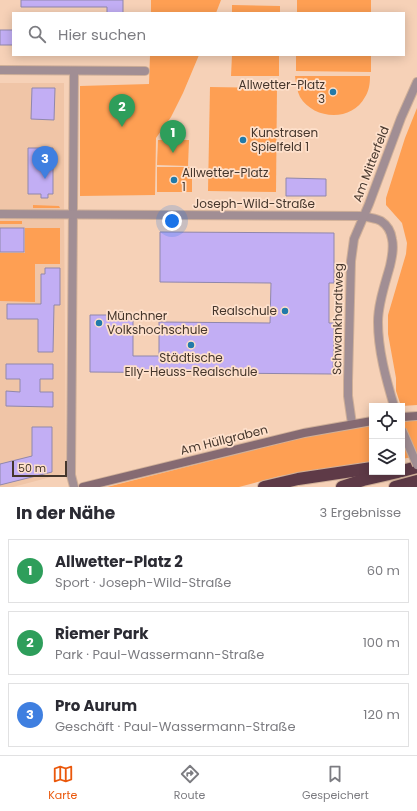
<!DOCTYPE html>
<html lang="de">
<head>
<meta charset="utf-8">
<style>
	:root { --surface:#fff; --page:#f7f7f7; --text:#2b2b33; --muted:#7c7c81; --line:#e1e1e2; --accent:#ea580c }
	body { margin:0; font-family:Poppins,sans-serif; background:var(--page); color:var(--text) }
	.controls { position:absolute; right:12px; bottom:12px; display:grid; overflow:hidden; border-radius:0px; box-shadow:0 2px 10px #0003 }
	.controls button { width:36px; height:36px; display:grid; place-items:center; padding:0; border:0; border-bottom:1px solid var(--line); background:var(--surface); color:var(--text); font:20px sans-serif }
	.scale { position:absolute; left:12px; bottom:10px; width:55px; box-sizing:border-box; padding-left:4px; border:2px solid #45362c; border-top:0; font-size:11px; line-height:14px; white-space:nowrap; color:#45362c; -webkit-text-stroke:3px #fee0cb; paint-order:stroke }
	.you { position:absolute; left:172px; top:221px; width:14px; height:14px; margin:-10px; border:3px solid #fff; border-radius:50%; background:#1a73e8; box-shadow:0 0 0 6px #1a73e833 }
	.badge { display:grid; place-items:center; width:26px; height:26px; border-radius:50%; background:var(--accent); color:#fff; font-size:13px; font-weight:700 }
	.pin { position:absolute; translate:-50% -33px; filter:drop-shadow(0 1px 2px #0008) }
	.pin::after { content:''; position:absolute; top:21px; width:14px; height:12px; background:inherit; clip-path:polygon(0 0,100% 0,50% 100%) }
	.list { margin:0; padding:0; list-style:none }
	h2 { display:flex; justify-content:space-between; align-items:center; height:52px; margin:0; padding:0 16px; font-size:17px }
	h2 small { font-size:13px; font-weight:400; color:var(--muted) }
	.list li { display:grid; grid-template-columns:26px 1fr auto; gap:12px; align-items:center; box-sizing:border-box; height:64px; margin:0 8px 8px; padding:0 8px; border:1px solid var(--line); border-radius:0px }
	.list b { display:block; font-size:15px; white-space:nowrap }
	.list p { margin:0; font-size:13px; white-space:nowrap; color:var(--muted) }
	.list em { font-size:13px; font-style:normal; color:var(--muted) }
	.icon { flex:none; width:22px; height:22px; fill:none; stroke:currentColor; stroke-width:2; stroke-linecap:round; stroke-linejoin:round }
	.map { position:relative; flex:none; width:417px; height:487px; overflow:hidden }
	.search { position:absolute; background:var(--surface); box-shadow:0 2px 10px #0003; left:12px; right:12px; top:12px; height:44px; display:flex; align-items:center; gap:10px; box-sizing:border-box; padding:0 14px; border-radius:0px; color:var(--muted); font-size:15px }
	.sheet { height:268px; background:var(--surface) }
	nav { display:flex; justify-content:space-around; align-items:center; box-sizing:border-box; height:56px; border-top:1px solid var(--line); background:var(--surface); font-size:11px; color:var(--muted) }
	nav a { display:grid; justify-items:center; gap:2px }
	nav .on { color:var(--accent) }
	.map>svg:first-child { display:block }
	.built { fill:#f0c5a7 }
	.green { fill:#fe9f53 }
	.building { fill:#c2aef4; stroke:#9087ab }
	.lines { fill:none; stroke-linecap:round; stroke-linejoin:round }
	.minor-casing { stroke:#cfaf98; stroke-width:10 }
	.tertiary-casing { stroke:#cfaf98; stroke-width:10 }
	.secondary-casing { stroke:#cfaf98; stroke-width:10 }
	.motorway-casing { stroke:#cfaf98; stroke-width:14 }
	.minor { stroke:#a18e94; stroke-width:8 }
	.tertiary { stroke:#a18e94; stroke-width:8 }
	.secondary { stroke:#856a72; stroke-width:8 }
	.motorway { stroke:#5e3a47; stroke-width:12 }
	.tertiary-bridge-casing { stroke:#cfaf98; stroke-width:10; stroke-linecap:butt }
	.tertiary-bridge { stroke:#a18e94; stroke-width:8 }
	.poi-dot { fill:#217aa9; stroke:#fee0cb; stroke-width:1.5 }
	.labels { text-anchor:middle; stroke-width:3.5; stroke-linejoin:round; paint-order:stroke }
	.poi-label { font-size:12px; fill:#45362c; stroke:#fee0cb; text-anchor:start }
	.street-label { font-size:12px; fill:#45362c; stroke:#fee0cb }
</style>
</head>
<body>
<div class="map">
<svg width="417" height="487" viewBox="0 0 417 487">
	<rect width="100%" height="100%" fill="#f6d1b7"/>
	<path class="built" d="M0 83H64V200L66 473 13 487H0Z"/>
	<g class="green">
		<path d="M151 0H221L216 13H151Z"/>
		<rect x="297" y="0" width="74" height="13"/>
		<path d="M232 5 280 6V13H232Z"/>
		<path d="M150 55H199L183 93 171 117 156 138 155 195 80 196V86L149 84Z"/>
		<path d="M232 55H279V76H231Z"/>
		<path d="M296 55H371V72L296 71Z"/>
		<path d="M295 76H370C370 84 369 91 365 97 352 122 314 120 300 97 297 91 296 83 295 76Z"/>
		<path d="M210 87 277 88 276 192 208 191Z"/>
		<path d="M417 108V405L402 406H401L396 391V378L388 334V315L406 254 407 243 402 223 386 205V198L405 138Z"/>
		<path d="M158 140H189L188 166 157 165Z"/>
		<rect x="157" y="167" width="35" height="25"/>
		<path d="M33 205 59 206 60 208H33Z"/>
		<rect x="0" y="221" width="22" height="3"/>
		<path d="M25 228H60V264H35V302L0 301V253H25Z"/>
		<path d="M417 420V456L402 459V422Z"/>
		<path d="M372 425V463L280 476 239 487H107L305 437Z"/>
	</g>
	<g class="building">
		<path d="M21 0H123V13H107V7H21Z"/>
		<rect x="0" y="30" width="13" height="15"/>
		<path d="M32 88H55L54 120 31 119Z"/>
		<path d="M28 148H53V194H48V198H41V194H28Z"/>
		<path d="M286 178 326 179V196H286Z"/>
		<rect x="0" y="228" width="24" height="24"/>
		<path d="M160 232 334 233V283H329V323H334L333 374 90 372V315H133V356H159V322L270 323 271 283 160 282Z"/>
		<path d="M45 268H60V305H54L53 352H38V319H7V304H41V274H45Z"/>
		<path d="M6 364H53V379H40V392H53V407L6 406V391L20 392V379H6Z"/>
		<path d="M32 427H52V472L0 485V464L32 456Z"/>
	</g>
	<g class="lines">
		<defs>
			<g id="minor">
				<path d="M0 70 145 71"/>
				<path d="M74 71 71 475 74 487"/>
			</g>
			<g id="tertiary">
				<path d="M0 214 364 216C369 218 376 218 381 221 387 225 391 232 392 239 394 248 392 257 390 266 385 284 378 304 378 322 378 350 386 379 394 406"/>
				<path d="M352 424 348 396V381L351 261 354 239 369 204 401 118 417 82"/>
			</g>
			<g id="secondary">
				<path d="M402 417 417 416"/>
				<path d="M83 487 304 433 372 421"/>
			</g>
			<g id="motorway">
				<path d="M402 471 417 467"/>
				<path d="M264 487 298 479 372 468"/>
				<path d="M342 487 363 480 398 472"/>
				<path d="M395 487 417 481"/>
			</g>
		</defs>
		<use href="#minor" class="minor-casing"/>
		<use href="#tertiary" class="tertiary-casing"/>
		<use href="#secondary" class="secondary-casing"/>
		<use href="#motorway" class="motorway-casing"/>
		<use href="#minor" class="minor"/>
		<use href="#tertiary" class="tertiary"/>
		<use href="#secondary" class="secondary"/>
		<use href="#motorway" class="motorway"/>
		<defs>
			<path id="tertiary-bridge" d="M402 430 417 465"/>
		</defs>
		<use href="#tertiary-bridge" class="tertiary-bridge-casing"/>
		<use href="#tertiary-bridge" class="tertiary-bridge"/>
	</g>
	<g class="poi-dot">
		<circle cx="333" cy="92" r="4"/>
		<circle cx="243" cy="140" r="4"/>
		<circle cx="174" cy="180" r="4"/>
		<circle cx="285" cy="311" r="4"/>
		<circle cx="99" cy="323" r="4"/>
		<circle cx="191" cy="345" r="4"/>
	</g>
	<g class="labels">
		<g class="poi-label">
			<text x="325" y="89" text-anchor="end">Allwetter-Platz<tspan x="325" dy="14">3</tspan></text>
			<text x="251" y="137">Kunstrasen<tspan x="251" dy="14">Spielfeld 1</tspan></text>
			<text x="182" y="177">Allwetter-Platz<tspan x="182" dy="14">1</tspan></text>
			<text x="277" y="315" text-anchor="end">Realschule</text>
			<text x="107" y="320">Münchner<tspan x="107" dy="14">Volkshochschule</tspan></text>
			<text x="191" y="362" text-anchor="middle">Städtische<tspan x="191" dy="14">Elly-Heuss-Realschule</tspan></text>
		</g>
		<g class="street-label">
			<text transform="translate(371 164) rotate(-69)" y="4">Am Mitterfeld</text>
			<text x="254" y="208">Joseph-Wild-Straße</text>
			<text transform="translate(338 319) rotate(-89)" y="4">Schwankhardtweg</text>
			<text transform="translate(224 440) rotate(-14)" y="4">Am Hüllgraben</text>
		</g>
	</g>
</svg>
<div class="controls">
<button><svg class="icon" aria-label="locate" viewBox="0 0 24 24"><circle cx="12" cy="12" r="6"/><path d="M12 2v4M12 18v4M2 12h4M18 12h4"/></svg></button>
<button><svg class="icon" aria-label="layers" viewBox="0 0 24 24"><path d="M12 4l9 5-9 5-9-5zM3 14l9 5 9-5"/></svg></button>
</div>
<div class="scale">50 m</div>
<div class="you"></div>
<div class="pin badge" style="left:173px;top:153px;background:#2e9e5b">1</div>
<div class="pin badge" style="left:122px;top:127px;background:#2e9e5b">2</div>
<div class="pin badge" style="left:45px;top:179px;background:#3f7fe0">3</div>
<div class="search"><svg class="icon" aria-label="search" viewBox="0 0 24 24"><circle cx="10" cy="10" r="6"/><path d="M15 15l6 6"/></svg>Hier suchen</div>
</div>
<section class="sheet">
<h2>In der Nähe<small>3 Ergebnisse</small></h2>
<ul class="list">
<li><span class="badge" style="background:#2e9e5b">1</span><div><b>Allwetter-Platz 2</b><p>Sport · Joseph-Wild-Straße</p></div><em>60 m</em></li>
<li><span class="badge" style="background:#2e9e5b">2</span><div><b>Riemer Park</b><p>Park · Paul-Wassermann-Straße</p></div><em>100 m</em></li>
<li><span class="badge" style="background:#3f7fe0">3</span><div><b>Pro Aurum</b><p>Geschäft · Paul-Wassermann-Straße</p></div><em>120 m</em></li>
</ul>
</section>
<nav>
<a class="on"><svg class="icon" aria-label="map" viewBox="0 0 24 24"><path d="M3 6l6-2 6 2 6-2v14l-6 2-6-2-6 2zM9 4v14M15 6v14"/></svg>Karte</a>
<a><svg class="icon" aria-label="directions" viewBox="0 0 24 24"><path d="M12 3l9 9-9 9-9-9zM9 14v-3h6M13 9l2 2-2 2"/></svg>Route</a>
<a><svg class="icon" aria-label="saved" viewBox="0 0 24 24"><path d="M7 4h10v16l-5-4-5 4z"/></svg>Gespeichert</a>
</nav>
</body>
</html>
